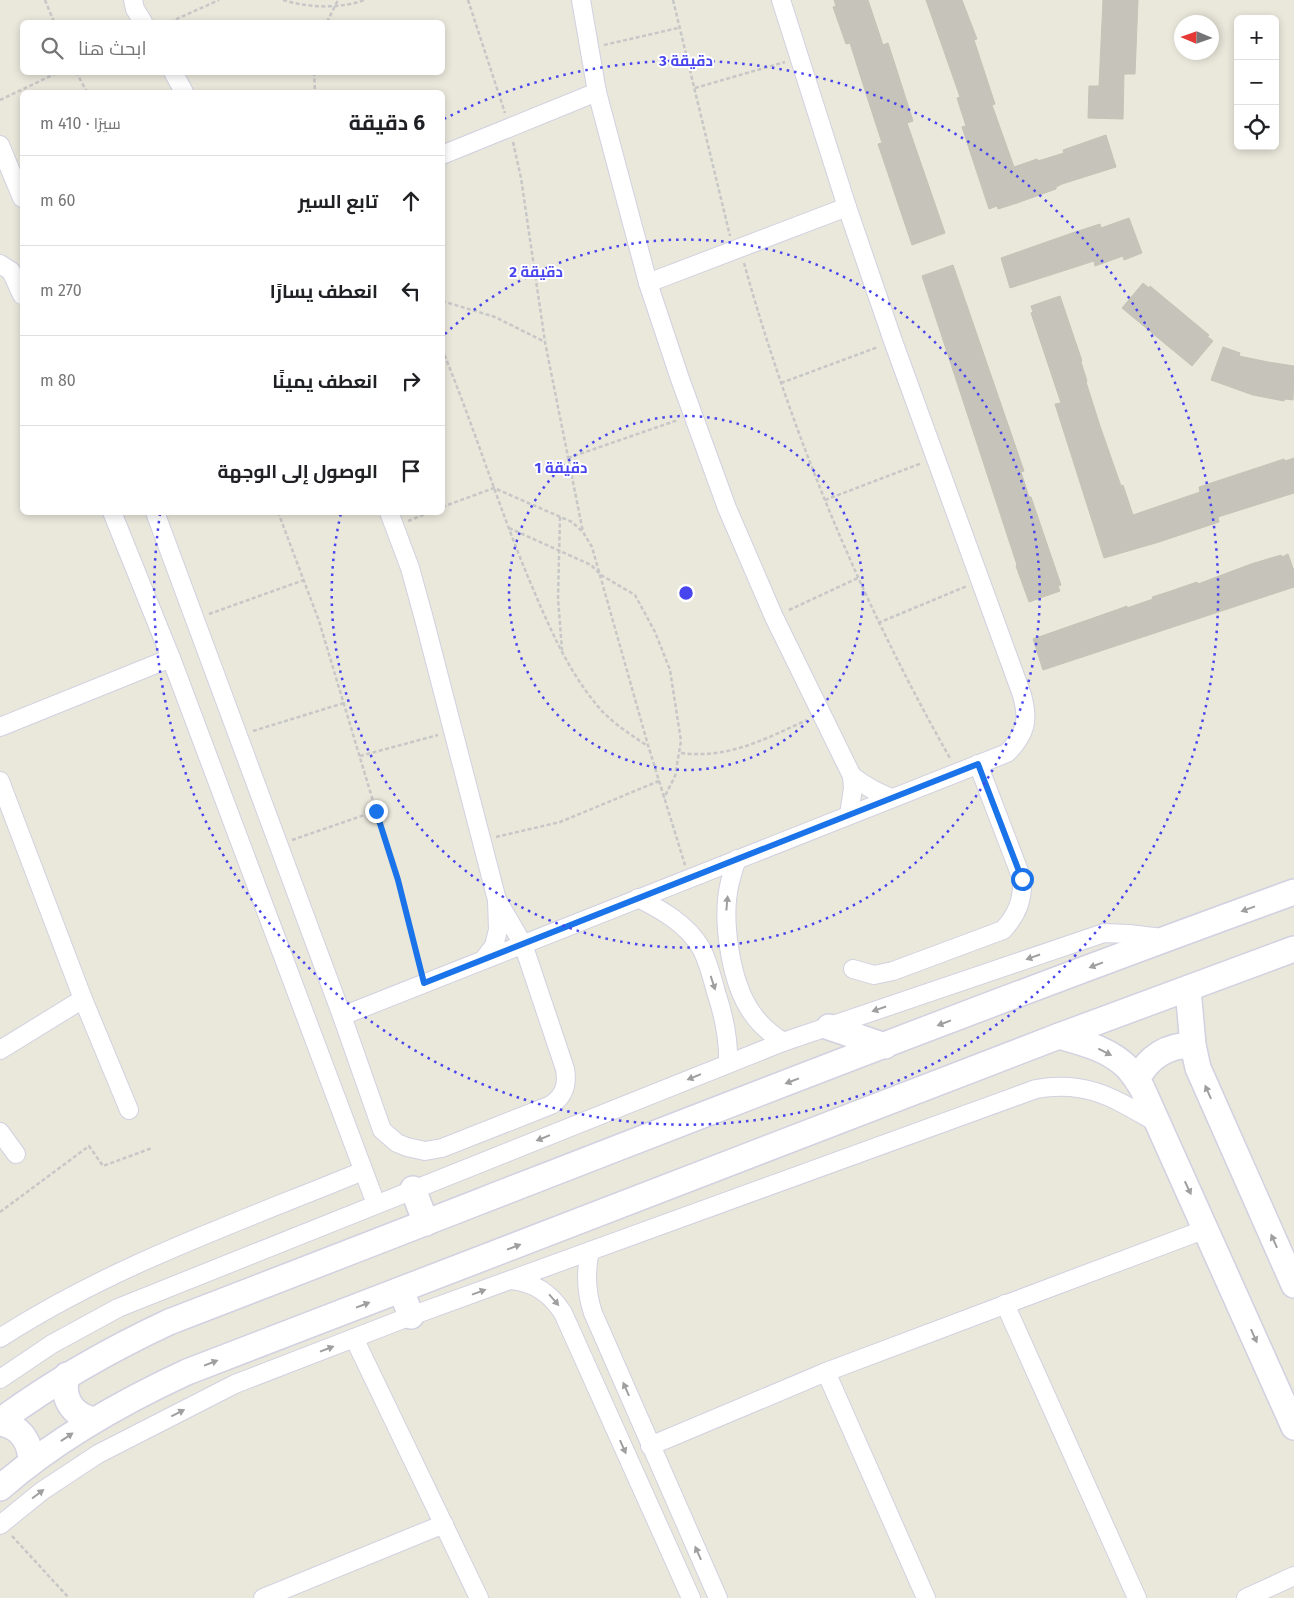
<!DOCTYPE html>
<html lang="ar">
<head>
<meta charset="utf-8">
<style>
	:root { --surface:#fff; --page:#f2f2f2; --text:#202124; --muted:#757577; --line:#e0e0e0 }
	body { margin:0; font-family:"Fira Sans",Cairo,sans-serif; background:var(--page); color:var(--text); direction:rtl }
	.controls { position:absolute; right:15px; top:15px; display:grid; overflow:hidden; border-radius:8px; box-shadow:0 2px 8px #0003 }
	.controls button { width:45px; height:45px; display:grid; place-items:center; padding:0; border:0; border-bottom:1px solid var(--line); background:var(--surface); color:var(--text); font:25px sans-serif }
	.compass { position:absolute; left:1174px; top:15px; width:45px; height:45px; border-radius:50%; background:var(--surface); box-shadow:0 2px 8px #0003; rotate:272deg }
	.stop { position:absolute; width:15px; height:15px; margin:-11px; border:4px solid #1a73e8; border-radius:50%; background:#fff }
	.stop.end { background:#1a73e8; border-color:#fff; box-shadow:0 1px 5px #0008 }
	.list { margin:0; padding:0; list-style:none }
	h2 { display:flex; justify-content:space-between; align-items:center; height:65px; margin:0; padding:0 20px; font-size:21px }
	h2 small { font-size:16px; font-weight:400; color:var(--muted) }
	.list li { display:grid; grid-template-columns:32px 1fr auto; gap:15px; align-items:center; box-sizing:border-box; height:90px; padding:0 20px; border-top:1px solid var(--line) }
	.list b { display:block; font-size:19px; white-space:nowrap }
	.list em { font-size:16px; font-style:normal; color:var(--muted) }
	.icon { flex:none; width:28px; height:28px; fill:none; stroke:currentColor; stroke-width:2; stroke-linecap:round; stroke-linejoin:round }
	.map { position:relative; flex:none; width:1294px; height:1598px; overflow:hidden; direction:ltr }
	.search { position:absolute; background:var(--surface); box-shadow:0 2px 8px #0003; left:20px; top:20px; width:425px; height:55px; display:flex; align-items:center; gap:12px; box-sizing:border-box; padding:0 18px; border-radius:8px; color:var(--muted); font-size:19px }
	.panel { position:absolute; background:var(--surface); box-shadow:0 2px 8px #0003; left:20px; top:90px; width:425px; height:425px; border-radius:8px; direction:rtl }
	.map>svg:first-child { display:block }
	.building { fill:#c6c3bb; stroke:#c5c3b5 }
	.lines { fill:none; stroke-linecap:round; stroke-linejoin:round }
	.street-casing { stroke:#d1d1e1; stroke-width:20 }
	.secondary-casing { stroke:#d1d1e1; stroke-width:28 }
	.path { stroke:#c7c7c7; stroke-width:2.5; stroke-dasharray:4 2.5; stroke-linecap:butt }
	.street { stroke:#fff; stroke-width:18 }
	.secondary { stroke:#fff; stroke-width:25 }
	.oneway { fill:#9f9f9f }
	.route { stroke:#1a73e8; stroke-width:6 }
	.ring { fill:none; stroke:#4845ee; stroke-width:2.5; stroke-dasharray:2.5 5 }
	.centre { fill:#4845ee; stroke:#fff; stroke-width:2.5 }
	.ring-label { font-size:15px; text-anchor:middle; font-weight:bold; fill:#4845ee; stroke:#fff; stroke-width:4; stroke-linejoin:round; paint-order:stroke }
</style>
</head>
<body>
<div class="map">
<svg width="1294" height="1598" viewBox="0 0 1294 1598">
	<rect width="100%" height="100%" fill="#eae7db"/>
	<g class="building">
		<path d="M834 0H868L883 45 888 43 899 77 913 121 907 123 945 233 912 245 878 144 882 143 861 78 850 43 846 44 833 7 836 6Z"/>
		<path d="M926 0H962L977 39 974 40 995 104 992 105 1014 167 1037 159 1038 161 1064 153 1063 150 1106 135 1116 167 1062 184 1056 187V189L1017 203 998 209 997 206 989 209 962 127 966 126 957 98 960 97Z"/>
		<path d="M1103 0H1138L1135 74H1124L1123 119 1088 118 1089 86H1099Z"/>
		<path d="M1129 218 1142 253 1124 260 1123 256 1095 266 1094 261 1010 288 1001 258 1072 233 1100 224 1101 228Z"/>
		<path d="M953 265 1024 471 1021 472 1029 497H1031L1061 585 1058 586 1060 591 1029 602 1016 566 1017 565 922 276Z"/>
		<path d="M1143 283 1149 288 1150 286 1209 335 1207 336 1213 341 1192 366 1122 308Z"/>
		<path d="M1060 296 1082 361 1081 362 1087 381 1086 382 1100 426 1121 486 1123 485 1133 515 1200 492 1199 487 1284 459 1285 461 1294 458V493L1218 517 1219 522 1159 542 1104 558 1055 404 1061 403 1031 313 1033 312 1031 306Z"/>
		<path d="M1223 347 1240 353 1239 356 1268 362 1294 366 1293 400 1285 399 1284 401 1253 395 1211 380Z"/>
		<path d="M1288 554 1294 571V587L1043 670 1033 639 1119 609 1127 606V608L1153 599 1152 597 1168 592 1197 582 1198 584 1251 564 1281 555 1282 557Z"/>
	</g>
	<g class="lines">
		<defs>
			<g id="street">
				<path d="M133 0 135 9 143 22"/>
				<path d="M581 0 597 92 648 283 680 379 727 508 774 617 852 776C865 786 877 793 892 798"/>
				<path d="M173 72 184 92"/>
				<path d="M0 145 22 198"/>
				<path d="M442 155 597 92"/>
				<path d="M0 264 11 271 22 295"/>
				<path d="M648 283 847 207"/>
				<path d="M112 512 171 658 376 1204"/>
				<path d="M155 512 342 1016 382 1130 397 1143 407 1147 425 1151 442 1148 551 1105C564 1096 568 1085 565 1069L523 944 497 900"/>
				<path d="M389 512 410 568 423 615 497 900 498 930 494 946 484 959"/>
				<path d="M0 727 171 658"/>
				<path d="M0 781 83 999 129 1110"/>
				<path d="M849 815 853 788 852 776"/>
				<path d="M737 859C734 867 732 874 730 882 721 918 730 982 752 1013 760 1025 771 1034 783 1042"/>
				<path d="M638 898C662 910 687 924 701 948 708 961 712 977 716 992 724 1016 729 1038 728 1064"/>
				<path d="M853 969 874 975 893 971 1003 930C1017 915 1023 900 1022 879L978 764"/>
				<path d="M342 1016 1007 753C1026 734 1029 720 1022 695L893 341 847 207 781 0"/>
				<path d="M0 1050 83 999"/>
				<path d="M0 1132 16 1154"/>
				<path d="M590 1251C585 1273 586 1292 593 1313L718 1598"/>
				<path d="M512 1280C535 1283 550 1293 563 1313L691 1598"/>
				<path d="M1005 1304 1137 1598"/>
				<path d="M0 1338C113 1265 239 1222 363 1171"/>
				<path d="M354 1338 479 1598"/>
				<path d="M826 1372 926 1598"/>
				<path d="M0 1379 52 1344 118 1308 783 1042 1104 933 1129 934 1162 938"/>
				<path d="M650 1446 826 1372 1206 1229"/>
				<path d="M0 1525 42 1491 98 1454 235 1384 411 1316 1036 1089C1089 1080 1115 1099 1159 1124"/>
				<path d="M263 1598 444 1524"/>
				<path d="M1246 1598 1294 1576"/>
			</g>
			<g id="secondary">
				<path d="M1188 989 1193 1045 1198 1068 1294 1285"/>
				<path d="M829 1027 885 1046"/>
				<path d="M1059 1036C1084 1043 1109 1049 1128 1068 1133 1074 1138 1081 1142 1088L1294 1427"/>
				<path d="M1137 1080C1148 1057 1167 1045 1193 1045"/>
				<path d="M413 1189 426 1223"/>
				<path d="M401 1290 411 1316"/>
				<path d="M67 1375C61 1397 71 1415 94 1420"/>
				<path d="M0 1421C53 1382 109 1350 169 1322 543 1178 916 1029 1294 892"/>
				<path d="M0 1423C21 1426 31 1443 31 1463"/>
				<path d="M0 1488C56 1439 120 1403 187 1372L1059 1036 1294 949"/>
			</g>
		</defs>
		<use href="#street" class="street-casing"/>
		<use href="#secondary" class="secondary-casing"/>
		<g class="path">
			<path d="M45 0 54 22"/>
			<path d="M283 0C310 8 338 9 365 0"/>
			<path d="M468 0 505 113"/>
			<path d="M673 0 730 236"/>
			<path d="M170 22 219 0"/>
			<path d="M327 22 338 0"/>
			<path d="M604 45 678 28"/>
			<path d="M76 72 87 92"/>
			<path d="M314 72 315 92"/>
			<path d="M695 88 785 62"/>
			<path d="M0 100 59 72"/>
			<path d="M513 142 521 178 545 342 583 532"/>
			<path d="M744 263C792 436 862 603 951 760"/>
			<path d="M442 301 495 317 545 342"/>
			<path d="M442 349C473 424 497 502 528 577 548 624 567 671 601 710 614 724 630 734 646 745"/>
			<path d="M781 383 878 347"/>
			<path d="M568 458 678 420"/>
			<path d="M825 500 922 463"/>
			<path d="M442 507 494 488 572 522 583 532 592 547 648 745 685 865"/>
			<path d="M278 512 319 621 376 811 398 880 421 970"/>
			<path d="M560 517 558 599 562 650"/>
			<path d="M408 521 430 512"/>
			<path d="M509 528 591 565 601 575 635 595 655 632 670 670 681 741 675 776 664 798"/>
			<path d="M789 610 858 578"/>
			<path d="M209 614 304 580"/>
			<path d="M878 623 967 586"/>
			<path d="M253 731 344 703"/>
			<path d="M681 753C729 759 765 739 807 720"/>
			<path d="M360 756 438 735"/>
			<path d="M496 837 560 822 659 781"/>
			<path d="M292 840 376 811"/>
			<path d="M0 1212 89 1146 103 1166 152 1148"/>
			<path d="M12 1536 69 1598"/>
		</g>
		<use href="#street" class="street"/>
		<use href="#secondary" class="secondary"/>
	</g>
	<defs><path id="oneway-solid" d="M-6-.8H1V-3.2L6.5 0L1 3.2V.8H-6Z" transform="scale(1.25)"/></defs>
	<g class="oneway">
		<use href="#oneway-solid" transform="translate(727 903) rotate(-85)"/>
		<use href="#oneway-solid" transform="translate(1248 909) rotate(160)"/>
		<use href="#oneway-solid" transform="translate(1033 957) rotate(161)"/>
		<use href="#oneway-solid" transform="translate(1096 965) rotate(159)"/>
		<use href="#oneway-solid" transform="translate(713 983) rotate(72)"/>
		<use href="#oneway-solid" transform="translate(879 1009) rotate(161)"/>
		<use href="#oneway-solid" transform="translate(944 1023) rotate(159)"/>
		<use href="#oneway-solid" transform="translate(1105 1052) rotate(27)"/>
		<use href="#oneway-solid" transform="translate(694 1077) rotate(158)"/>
		<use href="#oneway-solid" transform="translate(792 1081) rotate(159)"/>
		<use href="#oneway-solid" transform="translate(1208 1092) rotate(-114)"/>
		<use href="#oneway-solid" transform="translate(543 1138) rotate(158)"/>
		<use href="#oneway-solid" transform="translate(1188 1188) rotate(65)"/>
		<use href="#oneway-solid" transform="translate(1274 1241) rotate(-114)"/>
		<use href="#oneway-solid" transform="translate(514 1247) rotate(-21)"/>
		<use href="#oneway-solid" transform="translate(479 1292) rotate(-20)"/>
		<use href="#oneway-solid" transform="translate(554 1300) rotate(49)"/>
		<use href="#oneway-solid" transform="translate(363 1305) rotate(-21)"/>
		<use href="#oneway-solid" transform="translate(1254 1336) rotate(66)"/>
		<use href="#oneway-solid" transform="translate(327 1349) rotate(-21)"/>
		<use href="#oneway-solid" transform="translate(211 1363) rotate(-21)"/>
		<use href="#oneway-solid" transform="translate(626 1389) rotate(-114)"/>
		<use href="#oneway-solid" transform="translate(178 1413) rotate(-27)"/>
		<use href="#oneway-solid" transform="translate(67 1437) rotate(-34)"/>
		<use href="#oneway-solid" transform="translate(623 1447) rotate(66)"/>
		<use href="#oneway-solid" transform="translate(38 1494) rotate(-37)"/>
		<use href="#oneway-solid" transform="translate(698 1553) rotate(-114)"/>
	</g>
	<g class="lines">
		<path class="route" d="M376 811 398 880 424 983 978 764 1022 879"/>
	</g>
	<g class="ring">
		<circle cx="686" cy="593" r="177"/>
		<path d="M445 334A354 354 0 1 1 341 513"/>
		<path d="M444 119A532 532 0 1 1 160 514"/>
	</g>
	<circle cx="686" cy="593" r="8" class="centre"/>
	<g class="ring-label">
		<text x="686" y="66">3 دقيقة</text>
		<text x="536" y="277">2 دقيقة</text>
		<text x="561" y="473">1 دقيقة</text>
	</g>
</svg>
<div class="controls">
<button>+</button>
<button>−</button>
<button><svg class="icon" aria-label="locate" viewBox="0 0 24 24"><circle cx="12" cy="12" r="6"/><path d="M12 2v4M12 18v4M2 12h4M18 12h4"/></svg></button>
</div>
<svg class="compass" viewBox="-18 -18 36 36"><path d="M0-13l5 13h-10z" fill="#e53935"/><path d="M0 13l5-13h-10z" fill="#757577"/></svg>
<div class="stop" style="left:1022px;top:879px"></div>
<div class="stop end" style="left:376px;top:811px"></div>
<div class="search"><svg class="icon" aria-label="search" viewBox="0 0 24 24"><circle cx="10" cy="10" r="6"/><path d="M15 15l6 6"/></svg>ابحث هنا</div>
<section class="panel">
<h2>6 دقيقة<small>سيرًا · 410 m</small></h2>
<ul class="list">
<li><svg class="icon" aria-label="ahead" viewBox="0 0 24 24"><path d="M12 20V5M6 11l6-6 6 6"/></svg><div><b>تابع السير</b></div><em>60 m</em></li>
<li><svg class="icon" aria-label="left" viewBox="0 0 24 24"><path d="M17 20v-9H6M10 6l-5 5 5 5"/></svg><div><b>انعطف يسارًا</b></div><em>270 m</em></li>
<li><svg class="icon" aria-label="right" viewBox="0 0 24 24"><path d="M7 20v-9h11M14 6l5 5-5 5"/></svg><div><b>انعطف يمينًا</b></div><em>80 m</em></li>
<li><svg class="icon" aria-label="arrive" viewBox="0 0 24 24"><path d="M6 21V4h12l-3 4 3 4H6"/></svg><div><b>الوصول إلى الوجهة</b></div></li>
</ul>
</section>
</div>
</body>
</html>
